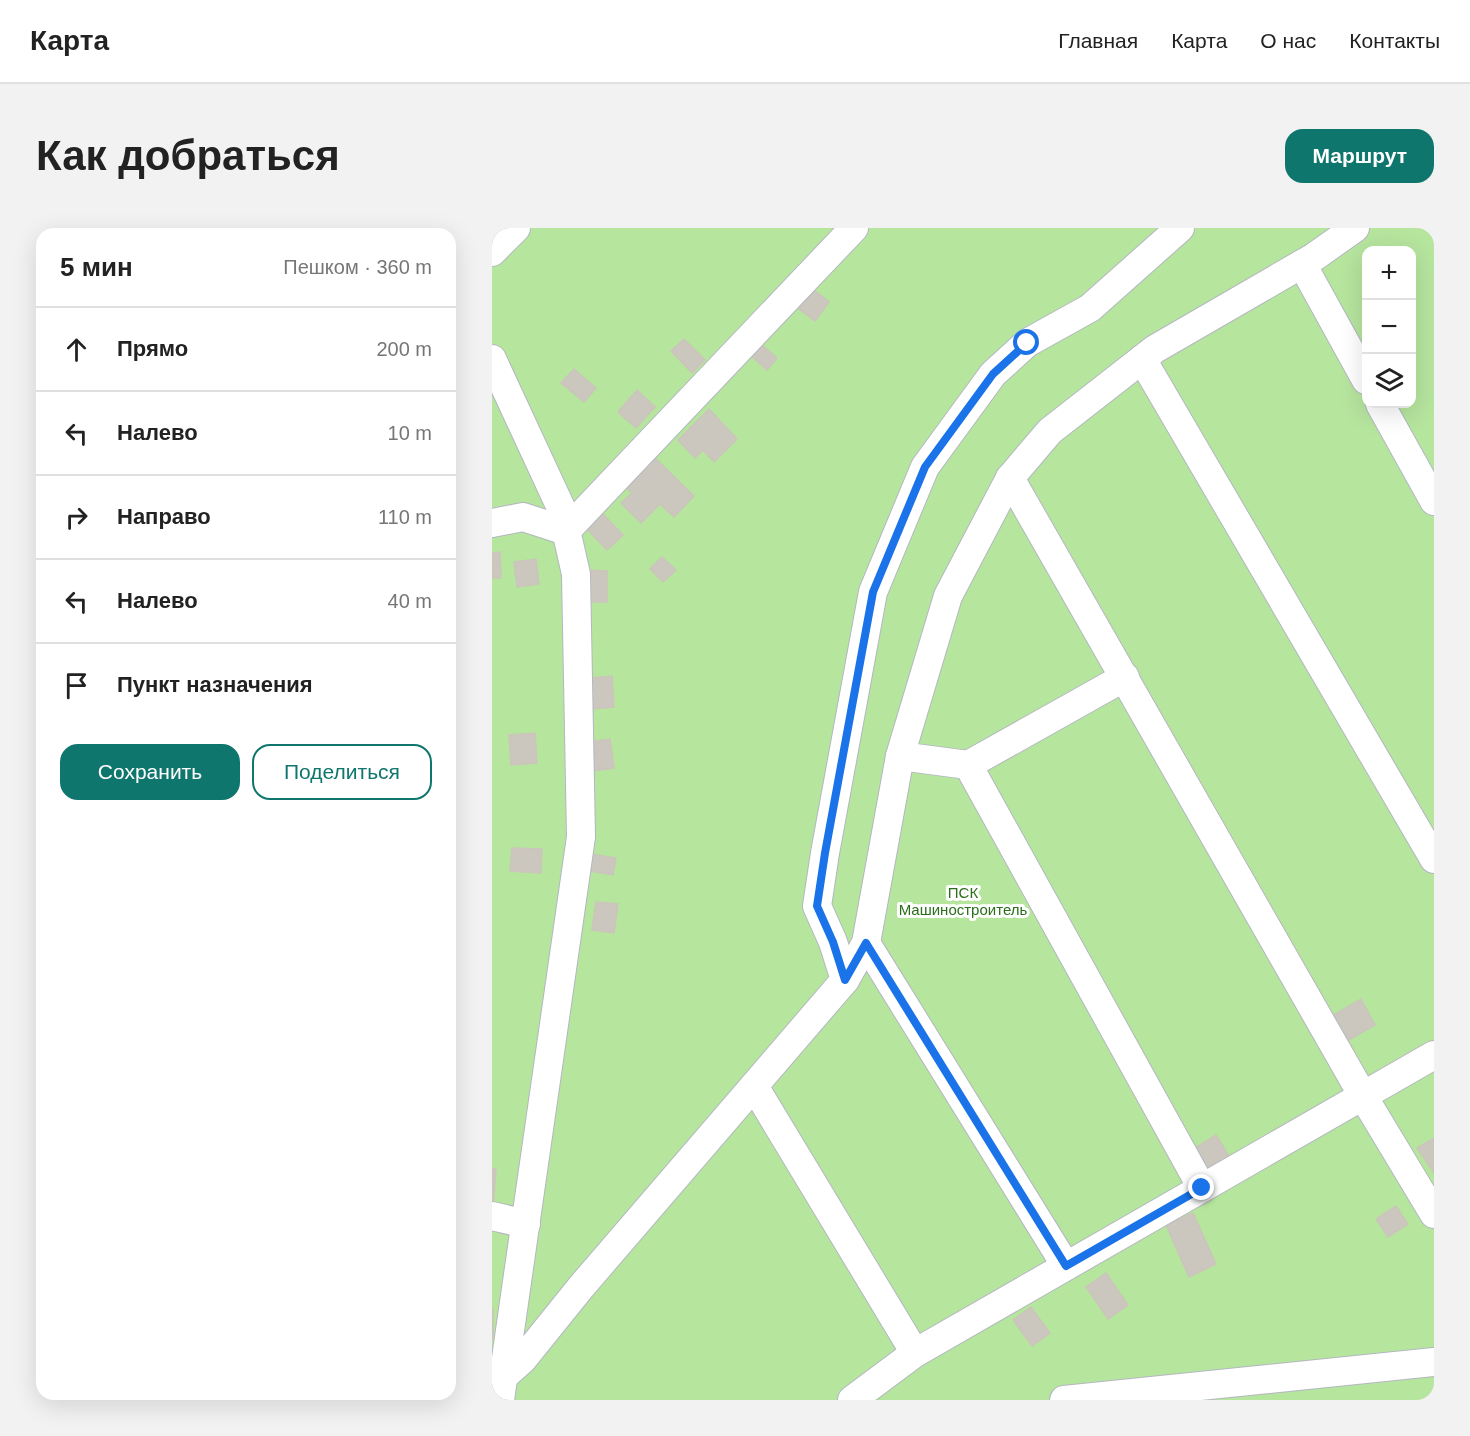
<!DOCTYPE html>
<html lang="ru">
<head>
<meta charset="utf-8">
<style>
	:root { --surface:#fff; --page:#f2f2f2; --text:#222; --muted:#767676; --line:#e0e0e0; --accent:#0f766e }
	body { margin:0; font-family:Helvetica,sans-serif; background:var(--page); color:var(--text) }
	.controls { position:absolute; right:18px; top:18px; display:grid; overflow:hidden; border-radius:12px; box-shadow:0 6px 24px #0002 }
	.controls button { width:54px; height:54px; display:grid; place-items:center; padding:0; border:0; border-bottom:2px solid var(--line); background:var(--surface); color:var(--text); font:30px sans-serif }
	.stop { position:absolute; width:18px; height:18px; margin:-14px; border:4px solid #1a73e8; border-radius:50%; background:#fff }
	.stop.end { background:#1a73e8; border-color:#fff; box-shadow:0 2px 6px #0008 }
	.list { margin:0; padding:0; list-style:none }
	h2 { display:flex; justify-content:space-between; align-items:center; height:78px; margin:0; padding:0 24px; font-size:26px }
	h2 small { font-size:20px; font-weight:400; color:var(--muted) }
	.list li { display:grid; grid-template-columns:39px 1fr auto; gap:18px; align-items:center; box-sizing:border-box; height:84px; padding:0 24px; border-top:2px solid var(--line) }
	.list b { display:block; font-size:22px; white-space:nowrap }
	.list em { font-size:20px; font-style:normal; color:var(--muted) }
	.actions { display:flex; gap:12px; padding:18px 24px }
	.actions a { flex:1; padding:14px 0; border:2px solid var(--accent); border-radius:18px; text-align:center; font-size:21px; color:var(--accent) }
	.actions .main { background:var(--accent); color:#fff }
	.icon { flex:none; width:33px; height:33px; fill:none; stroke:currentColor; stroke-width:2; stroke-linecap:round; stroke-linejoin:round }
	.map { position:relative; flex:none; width:942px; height:1172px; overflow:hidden; border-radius:18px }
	header { display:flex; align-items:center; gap:36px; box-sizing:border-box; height:84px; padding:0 30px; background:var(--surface); border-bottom:2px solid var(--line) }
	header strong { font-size:28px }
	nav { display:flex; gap:33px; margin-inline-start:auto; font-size:21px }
	.intro { display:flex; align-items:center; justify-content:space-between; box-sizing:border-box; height:144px; padding:0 36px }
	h1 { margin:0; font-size:42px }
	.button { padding:15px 27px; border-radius:18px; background:var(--accent); color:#fff; font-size:21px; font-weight:700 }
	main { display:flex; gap:36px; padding:0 36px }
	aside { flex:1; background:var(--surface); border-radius:18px; box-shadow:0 6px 24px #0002 }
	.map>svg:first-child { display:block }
	.green { fill:#b6e59e; fill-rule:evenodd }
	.building { fill:#cbc7bf; stroke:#cbc5ba; stroke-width:1.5 }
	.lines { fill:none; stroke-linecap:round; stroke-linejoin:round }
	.minor-casing { stroke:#b4b7c1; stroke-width:30 }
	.minor { stroke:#fff; stroke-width:28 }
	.route { stroke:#1a73e8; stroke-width:8 }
	.labels { text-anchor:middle; stroke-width:6; stroke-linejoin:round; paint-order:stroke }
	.park-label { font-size:15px; fill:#2c6e1b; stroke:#fff }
</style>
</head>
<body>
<header>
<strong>Карта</strong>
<nav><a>Главная</a><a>Карта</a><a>О нас</a><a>Контакты</a></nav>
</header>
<div class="intro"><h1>Как добраться</h1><a class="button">Маршрут</a></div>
<main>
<aside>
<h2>5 мин<small>Пешком · 360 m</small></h2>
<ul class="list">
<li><svg class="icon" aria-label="ahead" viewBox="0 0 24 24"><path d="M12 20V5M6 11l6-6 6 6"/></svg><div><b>Прямо</b></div><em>200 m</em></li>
<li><svg class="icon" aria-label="left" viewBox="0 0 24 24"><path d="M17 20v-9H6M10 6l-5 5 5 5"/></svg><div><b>Налево</b></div><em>10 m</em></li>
<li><svg class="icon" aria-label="right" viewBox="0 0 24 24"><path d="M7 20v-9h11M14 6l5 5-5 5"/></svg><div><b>Направо</b></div><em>110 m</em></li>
<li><svg class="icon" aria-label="left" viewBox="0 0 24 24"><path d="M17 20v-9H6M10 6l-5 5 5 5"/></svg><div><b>Налево</b></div><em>40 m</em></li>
<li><svg class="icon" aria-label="arrive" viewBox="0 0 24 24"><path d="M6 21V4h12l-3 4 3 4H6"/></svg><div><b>Пункт назначения</b></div></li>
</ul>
<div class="actions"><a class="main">Сохранить</a><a>Поделиться</a></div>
</aside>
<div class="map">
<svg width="942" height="1172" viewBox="0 0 942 1172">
	<rect width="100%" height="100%" fill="#efe9e1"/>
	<path class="green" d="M0 0H942V1172H0ZM874 22H920V176H874Z"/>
	<g class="building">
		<path d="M322 62 337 74 323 93 307 81Z"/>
		<path d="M192 111 213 132 200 145 179 123Z"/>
		<path d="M269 116 285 130 275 142 259 128Z"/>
		<path d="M82 141 104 160 92 174 69 155Z"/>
		<path d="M145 162 163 179 144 200 126 184Z"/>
		<path d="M217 181 245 211 222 234 211 222 203 230 186 212Z"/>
		<path d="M162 229 202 268 182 289 168 276 149 295 129 275 140 265 134 259Z"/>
		<path d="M110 285 131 307 115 322 94 300Z"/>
		<path d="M8 324 9 350H0V325Z"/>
		<path d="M170 329 184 342 171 354 158 341Z"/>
		<path d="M44 331 47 356 25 359 22 334Z"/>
		<path d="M91 342 115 343V374H91Z"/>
		<path d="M120 448 122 479 99 481 98 450Z"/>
		<path d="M43 505 45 535 19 537 17 507Z"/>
		<path d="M118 511 122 540 101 543 96 514Z"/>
		<path d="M20 620 50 621 49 645 18 643Z"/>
		<path d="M99 626 124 630 121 647 96 643Z"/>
		<path d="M104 674 126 676 122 705 100 702Z"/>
		<path d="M869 771 883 797 855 813 840 788Z"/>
		<path d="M724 907 737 928 713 943 700 922Z"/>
		<path d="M942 910V945L925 920Z"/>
		<path d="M0 941H4L1 978H0Z"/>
		<path d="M904 978 916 996 896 1009 884 991Z"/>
		<path d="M701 985 724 1036 697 1049 674 997Z"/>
		<path d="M614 1045 636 1077 616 1091 594 1059Z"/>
		<path d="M539 1079 558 1105 540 1118 521 1092Z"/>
		<rect x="0" y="1081" width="1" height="29"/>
	</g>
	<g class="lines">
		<defs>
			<g id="minor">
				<path d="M0 24 24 0"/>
				<path d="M810 36 874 152"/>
				<path d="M0 131 69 280 84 346 89 609 8 1172"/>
				<path d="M650 131 942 631"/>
				<path d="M888 176 942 273"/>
				<path d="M518 250 871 868 942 986"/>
				<path d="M0 295 31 289 74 303 362 0"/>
				<path d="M408 528 476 537 710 960"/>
				<path d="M476 537 633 449"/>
				<path d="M374 715 574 1038"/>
				<path d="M353 752 341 714 325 678 333 625 381 364 433 239 501 146 535 115 598 80 688 0"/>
				<path d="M262 858 423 1125"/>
				<path d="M0 988 34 996"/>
				<path d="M12 1148 31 1131 89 1059 353 752 374 715 408 528 456 368 518 250 558 203 663 121 822 29 863 0"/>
				<path d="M360 1172 423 1125 942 827"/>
				<path d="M572 1172 942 1134"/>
			</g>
		</defs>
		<use href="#minor" class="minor-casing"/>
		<use href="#minor" class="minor"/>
	</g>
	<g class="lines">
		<path class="route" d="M535 115 501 146 433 239 381 364 333 625 325 678 341 714 353 752 374 715 574 1038 710 960"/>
	</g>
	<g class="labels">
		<g class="park-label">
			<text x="471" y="670">ПСК<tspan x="471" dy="17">Машиностроитель</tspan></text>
		</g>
	</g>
</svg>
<div class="controls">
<button>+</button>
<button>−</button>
<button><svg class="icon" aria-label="layers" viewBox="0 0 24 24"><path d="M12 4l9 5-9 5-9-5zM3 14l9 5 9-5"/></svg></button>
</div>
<div class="stop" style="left:535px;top:115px"></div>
<div class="stop end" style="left:710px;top:960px"></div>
</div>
</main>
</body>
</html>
